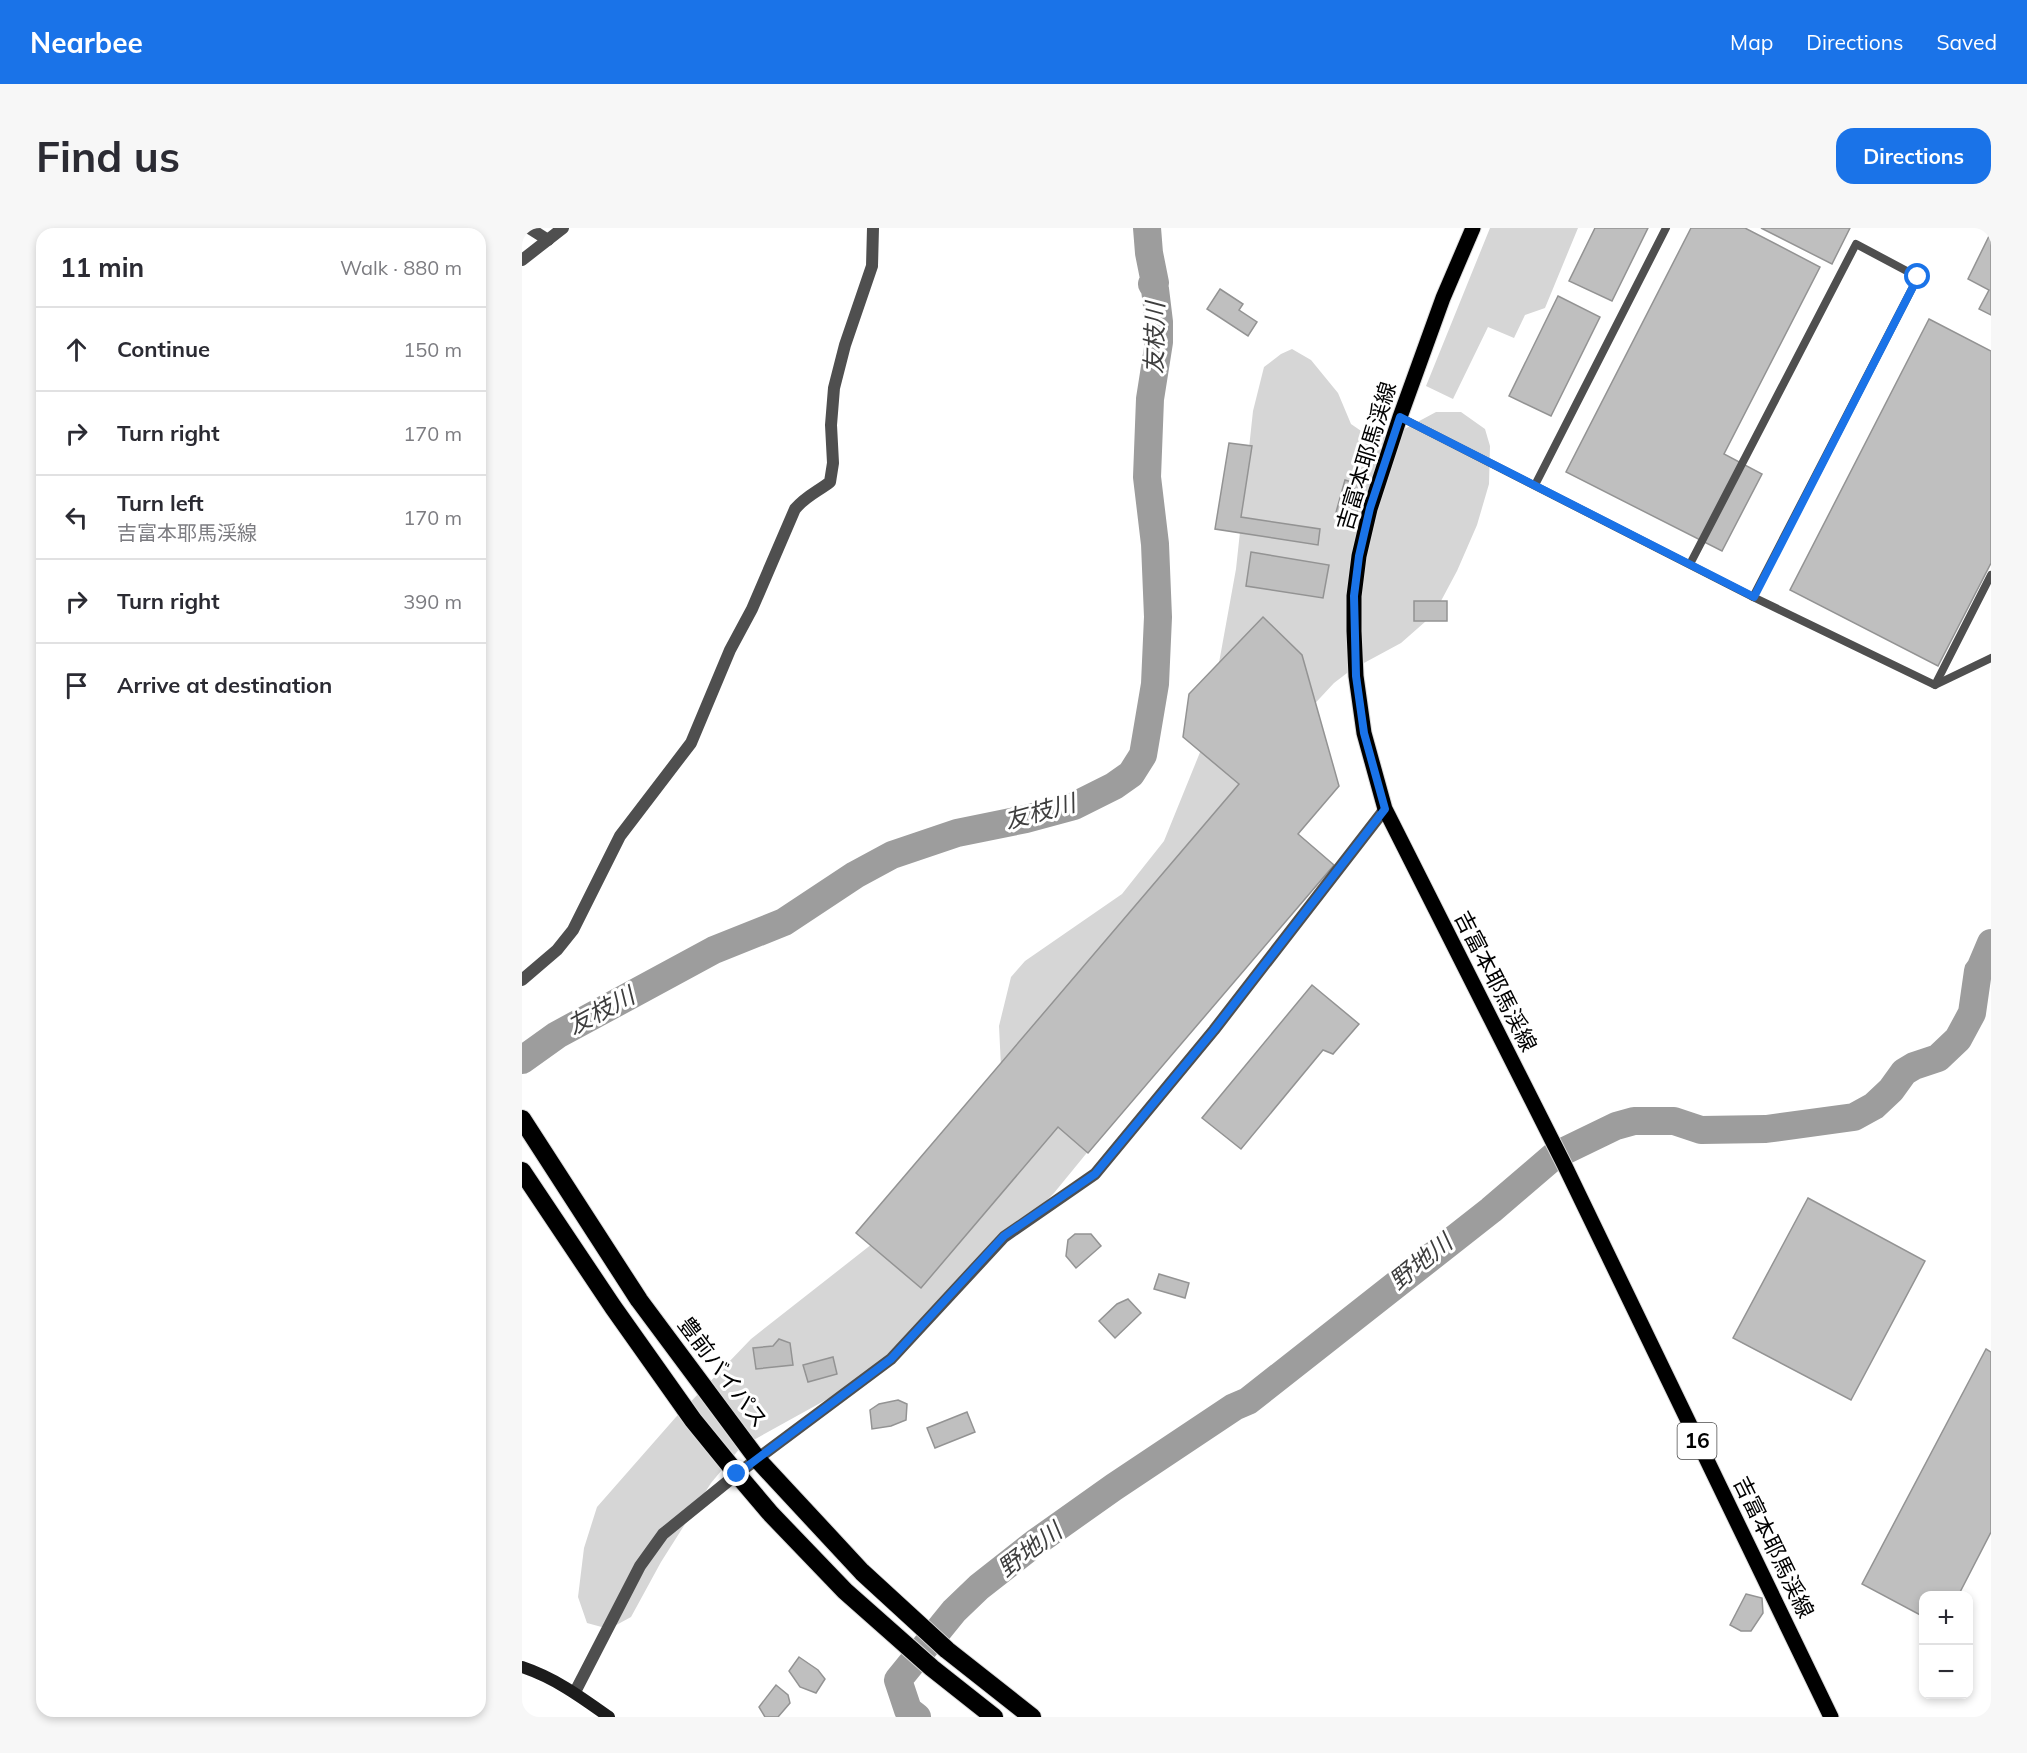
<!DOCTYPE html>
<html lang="en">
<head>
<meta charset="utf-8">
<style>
	:root { --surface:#fff; --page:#f7f7f7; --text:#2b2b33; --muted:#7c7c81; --line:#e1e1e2; --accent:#1a73e8 }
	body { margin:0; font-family:Mulish,"Noto Sans JP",sans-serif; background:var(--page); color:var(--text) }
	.controls { position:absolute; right:18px; bottom:18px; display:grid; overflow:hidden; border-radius:12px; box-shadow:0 3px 9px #0003 }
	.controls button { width:54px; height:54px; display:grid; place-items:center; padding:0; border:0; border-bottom:2px solid var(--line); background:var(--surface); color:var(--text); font:30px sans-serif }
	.stop { position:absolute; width:18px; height:18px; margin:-14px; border:4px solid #1a73e8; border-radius:50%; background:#fff }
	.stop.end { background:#1a73e8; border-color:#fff; box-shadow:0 2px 6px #0008 }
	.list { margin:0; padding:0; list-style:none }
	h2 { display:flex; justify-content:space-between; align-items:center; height:78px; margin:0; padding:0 24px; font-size:26px }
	h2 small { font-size:20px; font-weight:400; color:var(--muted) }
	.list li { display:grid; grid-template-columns:39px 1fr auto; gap:18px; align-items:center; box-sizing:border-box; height:84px; padding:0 24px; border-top:2px solid var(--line) }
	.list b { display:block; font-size:22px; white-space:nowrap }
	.list p { margin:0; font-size:20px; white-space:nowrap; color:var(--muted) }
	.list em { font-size:20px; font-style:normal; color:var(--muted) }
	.icon { flex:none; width:33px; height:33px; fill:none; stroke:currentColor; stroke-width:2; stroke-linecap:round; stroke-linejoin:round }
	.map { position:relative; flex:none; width:1469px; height:1489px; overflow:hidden; border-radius:18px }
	header { display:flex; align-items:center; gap:36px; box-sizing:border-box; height:84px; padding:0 30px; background:var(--accent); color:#fff }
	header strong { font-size:28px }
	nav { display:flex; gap:33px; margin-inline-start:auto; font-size:21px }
	.intro { display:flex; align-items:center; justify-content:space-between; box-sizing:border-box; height:144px; padding:0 36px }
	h1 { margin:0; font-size:42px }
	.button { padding:15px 27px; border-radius:18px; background:var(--accent); color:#fff; font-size:21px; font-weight:700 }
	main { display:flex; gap:36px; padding:0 36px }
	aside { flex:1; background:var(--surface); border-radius:18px; box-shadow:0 3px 9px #0003 }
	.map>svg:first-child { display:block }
	.green { fill:#d6d6d6 }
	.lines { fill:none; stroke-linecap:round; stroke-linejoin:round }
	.river { stroke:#9d9d9d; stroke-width:28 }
	.building { fill:#bfbfbf; stroke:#939393; stroke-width:1.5 }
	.primary-casing { stroke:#dbdbdb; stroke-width:17 }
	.highway-casing { stroke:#dbdbdb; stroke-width:20 }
	.lane { stroke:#4f4f4f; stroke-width:8 }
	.street { stroke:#4f4f4f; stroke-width:12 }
	.secondary { stroke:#1c1c1c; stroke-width:12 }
	.primary { stroke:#000; stroke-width:15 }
	.highway { stroke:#000; stroke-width:18 }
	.route { stroke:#1a73e8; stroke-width:8 }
	.labels { text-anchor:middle; stroke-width:6; stroke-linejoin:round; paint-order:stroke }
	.shield { fill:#fff; stroke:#4c4c4c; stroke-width:1.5 }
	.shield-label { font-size:21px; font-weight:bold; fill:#000 }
	.street-label { font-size:22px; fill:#000; stroke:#fff }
	.water-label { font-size:24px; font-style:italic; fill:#3e3e3e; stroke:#fff }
</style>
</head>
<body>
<header>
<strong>Nearbee</strong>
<nav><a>Map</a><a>Directions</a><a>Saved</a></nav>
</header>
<div class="intro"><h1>Find us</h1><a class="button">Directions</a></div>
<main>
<aside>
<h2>11 min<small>Walk · 880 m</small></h2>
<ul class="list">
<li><svg class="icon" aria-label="ahead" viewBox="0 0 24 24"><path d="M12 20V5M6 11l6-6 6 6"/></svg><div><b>Continue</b></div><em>150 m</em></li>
<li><svg class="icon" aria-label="right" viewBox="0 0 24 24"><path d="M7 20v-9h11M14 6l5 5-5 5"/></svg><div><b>Turn right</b></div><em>170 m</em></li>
<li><svg class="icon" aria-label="left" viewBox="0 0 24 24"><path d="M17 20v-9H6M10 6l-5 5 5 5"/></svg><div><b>Turn left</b><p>吉富本耶馬渓線</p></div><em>170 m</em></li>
<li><svg class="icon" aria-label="right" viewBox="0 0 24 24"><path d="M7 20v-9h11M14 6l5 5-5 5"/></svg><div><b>Turn right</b></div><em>390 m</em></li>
<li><svg class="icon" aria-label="arrive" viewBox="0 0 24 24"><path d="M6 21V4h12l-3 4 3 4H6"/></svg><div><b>Arrive at destination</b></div></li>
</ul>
</aside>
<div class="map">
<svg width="1469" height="1489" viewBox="0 0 1469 1489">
	<rect width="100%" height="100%" fill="#fff"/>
	<g class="green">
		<path d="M968 0H1056L1023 80 1003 87 992 110 966 99 931 171 904 158Z"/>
		<path d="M770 121 789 132 816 165 829 196 845 207 875 205 914 184H939L963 201 968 218 967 256 955 297 935 343 912 386 879 415 829 442 812 455 785 484 622 855 532 965 396 1104 320 1163 219 1219 189 1255 139 1334 109 1389 87 1401 65 1395 56 1369 62 1320 75 1279 154 1189 229 1111 364 1005 479 839 477 798 489 749 503 733 600 666 642 613 683 512 714 341 731 183 742 139 759 126Z"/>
	</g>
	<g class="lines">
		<g class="river">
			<path d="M0 832 35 807 192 722 262 694 333 647 370 627 435 605 504 591 552 578 592 558 609 546 621 527 633 456 636 389 633 316 625 249 628 171 637 114V94L633 61 630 56 633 55 627 25 625 0"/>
			<path d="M395 1489 386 1482 376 1452 432 1383 457 1359 513 1315 592 1259 712 1179 726 1173 969 982 1032 928 1094 898 1112 893H1152L1179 902 1244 901 1332 889 1352 878 1369 862 1382 844 1392 838 1416 830 1436 811 1450 785 1456 743 1458 741 1469 715"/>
		</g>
	</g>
	<g class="building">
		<path d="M1073 0H1126L1090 73 1047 53Z"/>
		<path d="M1169 0H1223L1298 39 1202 226 1240 246 1200 323 1044 244Z"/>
		<path d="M1239 0H1328L1310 36Z"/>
		<path d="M1469 4V87L1457 81 1467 62 1446 51Z"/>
		<path d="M698 61 721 76 717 82 735 94 726 108 685 81Z"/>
		<path d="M1036 68 1078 89 1029 188 987 168Z"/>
		<path d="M1407 91 1469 123V335L1416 438 1268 362Z"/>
		<path d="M707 215 730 218 719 289 798 301 796 317 693 301Z"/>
		<path d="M823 252 843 258 832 294 813 288Z"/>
		<path d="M729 324 807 337 801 370 724 358Z"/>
		<rect x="892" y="373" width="33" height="20"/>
		<path d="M741 389 780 427 817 558 776 606 812 637 566 925 536 899 399 1060 334 1005 717 556 661 509 667 466Z"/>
		<path d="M790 757 837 796 811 826 801 822 719 921 680 890Z"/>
		<path d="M1286 970 1403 1033 1329 1172 1211 1110Z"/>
		<path d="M553 1006H569L579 1018 554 1040 544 1028 546 1012Z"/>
		<path d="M637 1046 667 1055 663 1070 632 1061Z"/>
		<path d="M606 1071 619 1085 593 1110 577 1093 595 1076Z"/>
		<path d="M257 1111 268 1115 271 1137 234 1141 231 1120 251 1118Z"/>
		<path d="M1464 1121 1469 1124V1304L1436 1368H1429L1422 1364 1420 1368H1402V1389L1340 1356Z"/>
		<path d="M311 1129 315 1146 286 1154 281 1137Z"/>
		<path d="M376 1172 385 1176 384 1192 369 1198 350 1201 348 1182 357 1176Z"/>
		<path d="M445 1184 453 1204 413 1220 405 1200Z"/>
		<path d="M1224 1366 1240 1370 1241 1385 1229 1403H1219L1208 1397Z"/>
		<path d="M277 1429 296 1442 303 1451 294 1465 278 1459 267 1443Z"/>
		<path d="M254 1457 266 1467 268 1475 256 1489H243L237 1479Z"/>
	</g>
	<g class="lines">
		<defs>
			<path id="primary" d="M951 0 921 70 878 189 848 281 837 328 832 368V403L834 448 842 505 863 581 1042 936 1309 1489"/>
			<g id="highway">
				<path d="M0 891 117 1072 236 1232 340 1344 425 1422 510 1489"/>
				<path d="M0 943 91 1079 171 1192 215 1246 249 1286 323 1363 410 1440 472 1489"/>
			</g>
		</defs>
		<use href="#primary" class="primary-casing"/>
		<use href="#highway" class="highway-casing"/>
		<g class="lane">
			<path d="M878 189 1231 369 1413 457 1469 430"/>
			<path d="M1013 257 1144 0"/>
			<path d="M1168 336 1334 16 1396 49 1231 369"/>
			<path d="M1413 457 1469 347"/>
		</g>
		<g class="street">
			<path d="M7 0 26 12"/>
			<path d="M0 32 41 0"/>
			<path d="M0 752 35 722 51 702 98 608 169 515 208 422 230 381 273 281C284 268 295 264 308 254L311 235 309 197 312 160 323 117 350 38 351 0"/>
			<path d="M53 1464 118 1338 141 1306 215 1246 369 1131 482 1009 573 946 692 802 863 581"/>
		</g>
		<path class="secondary" d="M0 1439C33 1450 59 1469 87 1489"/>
		<use href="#primary" class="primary"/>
		<use href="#highway" class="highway"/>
	</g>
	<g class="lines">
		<path class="route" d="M215 1246 369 1131 482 1008 573 946 692 802 863 581 842 505 834 448 832 368 837 328 848 280 878 189 1232 369 1396 49"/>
	</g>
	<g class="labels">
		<rect class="shield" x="1155.5" y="1195" width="39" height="36" rx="4.5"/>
		<g class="shield-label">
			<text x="1175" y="1220">16</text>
		</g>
		<g class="street-label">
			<text transform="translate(844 228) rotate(-73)" y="8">吉富本耶馬渓線</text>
			<text transform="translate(974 753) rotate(63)" y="8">吉富本耶馬渓線</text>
			<text transform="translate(201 1144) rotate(53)" y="8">豊前バイパス</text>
			<text transform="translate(1252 1319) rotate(64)" y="8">吉富本耶馬渓線</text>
		</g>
		<g class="water-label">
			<text transform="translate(633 110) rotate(-89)" y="8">友枝川</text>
			<text transform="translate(518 584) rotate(-15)" y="8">友枝川</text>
			<text transform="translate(79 783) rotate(-28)" y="8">友枝川</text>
			<text transform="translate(899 1034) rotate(-39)" y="8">野地川</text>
			<text transform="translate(508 1322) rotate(-37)" y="8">野地川</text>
		</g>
	</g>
</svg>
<div class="controls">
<button>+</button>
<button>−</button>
</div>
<div class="stop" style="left:1396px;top:49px"></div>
<div class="stop end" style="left:215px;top:1246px"></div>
</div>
</main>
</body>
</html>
